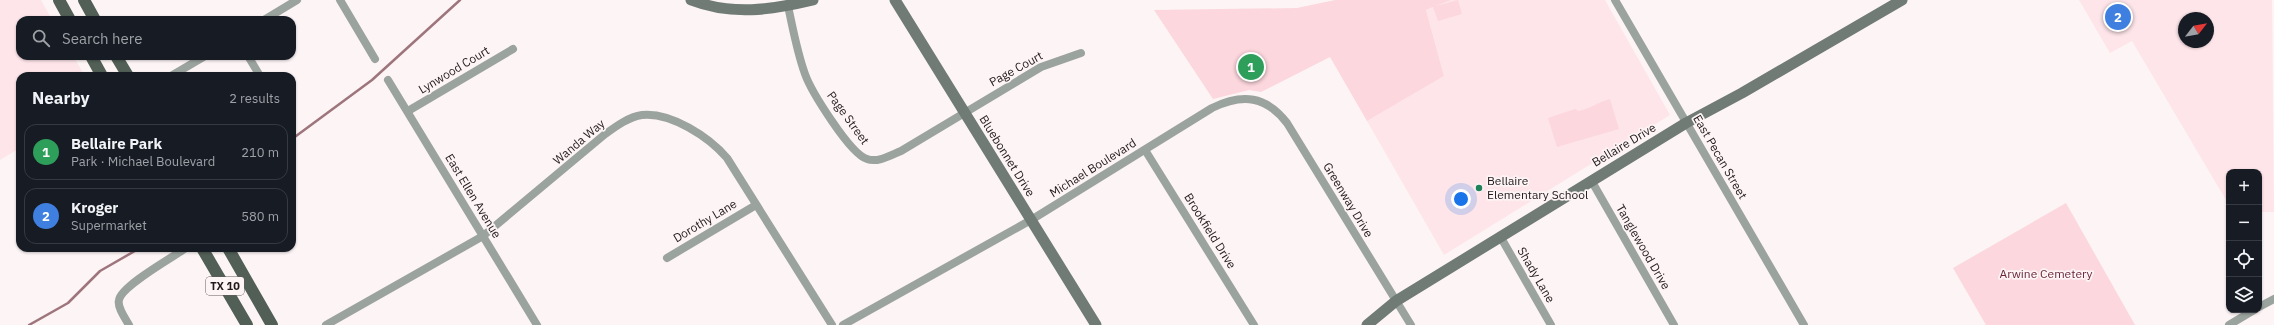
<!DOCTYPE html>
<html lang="en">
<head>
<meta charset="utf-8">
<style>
	:root { --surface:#171b24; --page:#242831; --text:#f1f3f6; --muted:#9ea1a6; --line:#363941; --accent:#d93025 }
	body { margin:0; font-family:"IBM Plex Sans",sans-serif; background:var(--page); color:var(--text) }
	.controls { position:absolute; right:12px; bottom:12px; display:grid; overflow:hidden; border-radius:8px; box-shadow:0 1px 3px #0004 }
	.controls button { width:36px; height:36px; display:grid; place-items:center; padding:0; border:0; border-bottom:1px solid var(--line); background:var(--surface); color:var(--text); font:20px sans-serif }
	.compass { position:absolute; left:2178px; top:12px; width:36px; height:36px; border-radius:50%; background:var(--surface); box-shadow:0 1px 3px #0004; rotate:59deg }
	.you { position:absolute; left:1461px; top:199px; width:14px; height:14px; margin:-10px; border:3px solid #fff; border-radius:50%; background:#1a73e8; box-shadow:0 0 0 6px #1a73e833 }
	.badge { display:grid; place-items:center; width:26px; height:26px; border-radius:50%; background:var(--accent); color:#fff; font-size:13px; font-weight:700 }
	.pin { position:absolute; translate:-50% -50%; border:2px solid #fff; box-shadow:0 1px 4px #0006 }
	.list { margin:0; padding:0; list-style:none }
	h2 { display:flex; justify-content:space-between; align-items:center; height:52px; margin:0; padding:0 16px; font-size:17px }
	h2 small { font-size:13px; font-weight:400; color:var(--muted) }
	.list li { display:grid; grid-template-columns:26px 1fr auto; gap:12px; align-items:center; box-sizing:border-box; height:56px; margin:0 8px 8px; padding:0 8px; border:1px solid var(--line); border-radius:12px }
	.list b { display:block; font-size:15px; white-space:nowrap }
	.list p { margin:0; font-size:13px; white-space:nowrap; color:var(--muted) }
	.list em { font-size:13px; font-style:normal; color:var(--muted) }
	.icon { flex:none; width:22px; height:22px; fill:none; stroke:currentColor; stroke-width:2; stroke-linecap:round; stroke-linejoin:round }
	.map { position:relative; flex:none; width:2274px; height:325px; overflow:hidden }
	.search { position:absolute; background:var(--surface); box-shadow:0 1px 3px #0004; left:16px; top:16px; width:280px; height:44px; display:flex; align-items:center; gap:10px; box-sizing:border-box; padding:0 14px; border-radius:12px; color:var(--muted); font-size:15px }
	.panel { position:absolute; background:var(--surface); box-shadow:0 1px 3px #0004; left:16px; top:72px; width:280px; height:180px; border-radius:12px }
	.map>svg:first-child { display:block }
	.built { fill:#fee5e9; fill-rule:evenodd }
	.green { fill:#fcd7dd }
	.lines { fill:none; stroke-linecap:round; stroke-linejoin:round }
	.stream { stroke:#9e757c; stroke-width:2.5 }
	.street { stroke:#9ba39e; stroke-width:8 }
	.secondary { stroke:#6f7b74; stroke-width:11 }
	.primary { stroke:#515f57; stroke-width:12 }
	.poi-dot { fill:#1e815a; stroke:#fdf4f5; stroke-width:1.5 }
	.labels { text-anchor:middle; stroke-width:3.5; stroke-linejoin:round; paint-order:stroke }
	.shield { fill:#fdf4f5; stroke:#635b5c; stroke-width:1 }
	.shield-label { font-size:11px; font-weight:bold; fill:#21191b }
	.street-label { font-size:12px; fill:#21191b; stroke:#fdf4f5 }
	.poi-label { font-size:12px; fill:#21191b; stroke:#fdf4f5; text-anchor:start }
	.park-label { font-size:12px; fill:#6b2739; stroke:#fdf4f5 }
</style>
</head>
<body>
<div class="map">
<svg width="2274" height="325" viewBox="0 0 2274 325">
	<rect width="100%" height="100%" fill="#fdf4f5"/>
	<g class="built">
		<path d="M0 0H41L52 20H20V56H73L85 76H20V148L0 160Z"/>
		<path d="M1451 0H1605L1670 115 1444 255 1367 121 1444 76 1426 10Z"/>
		<path d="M2079 0H2272L2274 212H2259V172H2229V205L2132 41 2110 53ZM2184 18H2208V42H2184Z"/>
	</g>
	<g class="green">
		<path d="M1335 0H1451L1436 6 1458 0 1462 14 1438 21 1433 7 1426 10 1444 76 1367 121 1330 57 1261 92 1249 90 1213 99 1154 10 1297 8Z"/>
		<path d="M1610 99 1619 129 1557 147 1548 118 1575 109 1579 111C1591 108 1599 102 1610 99Z"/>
		<path d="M2066 203 2135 325H1986L1953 268Z"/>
	</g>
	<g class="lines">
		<g class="stream">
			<path d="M292 139 372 80 460 0"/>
			<path d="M29 325 68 303 100 271 140 248"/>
		</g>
		<g class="street">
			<path d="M340 0 375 59"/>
			<path d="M1615 0 1804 325"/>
			<path d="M788 6C793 29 797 52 805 74 811 91 850 154 867 159 878 163 891 155 901 151L1041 67 1081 53"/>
			<path d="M264 20 297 0"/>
			<path d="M248 56 260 76"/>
			<path d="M171 76 205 56"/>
			<path d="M388 80 537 325"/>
			<path d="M408 111 513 49"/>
			<path d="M1145 150 1254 325"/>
			<path d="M1591 180 1674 325"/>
			<path d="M1500 236 1551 325"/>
			<path d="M667 258 756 205"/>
			<path d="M2259 307 2274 299"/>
			<path d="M129 325C125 318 117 307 119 300 121 286 173 257 186 248"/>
			<path d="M326 325 483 236 604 135C615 127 628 117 642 115 671 112 709 137 727 158L832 325"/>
			<path d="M843 325 1031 220 1212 108C1243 93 1266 96 1287 123L1411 325"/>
			<path d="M2229 325 2254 310"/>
		</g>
		<g class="secondary">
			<path d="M691 0C732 16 771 10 813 0"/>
			<path d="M895 0 1096 325"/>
			<path d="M1367 325 1396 301 1686 123 1742 93 1902 0"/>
		</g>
		<g class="primary">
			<path d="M59 0 70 20"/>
			<path d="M84 0 95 20"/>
			<path d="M91 56 102 76"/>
			<path d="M116 56 128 76"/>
			<path d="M202 248 247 325"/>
			<path d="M228 248 272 325"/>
		</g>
	</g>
	<circle class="poi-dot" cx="1479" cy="188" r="4"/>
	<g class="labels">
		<rect class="shield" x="206" y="277" width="38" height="18" rx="3"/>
		<g class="shield-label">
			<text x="225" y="290">TX 10</text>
		</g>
		<g class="street-label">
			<text transform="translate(1016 69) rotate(-29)" y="4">Page Court</text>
			<text transform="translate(454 70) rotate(-31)" y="4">Lynwood Court</text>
			<text transform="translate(848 118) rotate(54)" y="4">Page Street</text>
			<text transform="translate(579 142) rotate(-40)" y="4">Wanda Way</text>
			<text transform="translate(1624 145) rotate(-31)" y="4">Bellaire Drive</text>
			<text transform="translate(1007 156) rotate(58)" y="4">Bluebonnet Drive</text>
			<text transform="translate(1720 157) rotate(60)" y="4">East Pecan Street</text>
			<text transform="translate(1093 168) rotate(-32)" y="4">Michael Boulevard</text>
			<text transform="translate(473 196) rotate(59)" y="4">East Ellen Avenue</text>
			<text transform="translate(1348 200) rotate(59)" y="4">Greenway Drive</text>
			<text transform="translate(705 221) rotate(-31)" y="4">Dorothy Lane</text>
			<text transform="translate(1210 231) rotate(58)" y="4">Brookfield Drive</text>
			<text transform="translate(1643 247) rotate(60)" y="4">Tanglewood Drive</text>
			<text transform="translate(1536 275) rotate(60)" y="4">Shady Lane</text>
		</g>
		<g class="poi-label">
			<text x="1487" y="185">Bellaire<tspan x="1487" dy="14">Elementary School</tspan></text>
		</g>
		<g class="park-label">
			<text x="2046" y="278">Arwine Cemetery</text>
		</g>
	</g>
</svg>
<div class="controls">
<button>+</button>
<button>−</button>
<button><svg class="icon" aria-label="locate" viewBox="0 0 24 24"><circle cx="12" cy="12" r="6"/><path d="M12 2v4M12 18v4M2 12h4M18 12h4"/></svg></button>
<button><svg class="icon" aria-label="layers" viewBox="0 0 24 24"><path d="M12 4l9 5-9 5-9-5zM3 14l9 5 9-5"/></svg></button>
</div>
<svg class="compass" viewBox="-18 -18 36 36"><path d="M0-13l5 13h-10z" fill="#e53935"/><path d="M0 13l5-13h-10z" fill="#9ea1a6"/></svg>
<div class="you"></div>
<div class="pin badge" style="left:1251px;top:67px;background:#2e9e5b">1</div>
<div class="pin badge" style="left:2118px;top:17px;background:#3f7fe0">2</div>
<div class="search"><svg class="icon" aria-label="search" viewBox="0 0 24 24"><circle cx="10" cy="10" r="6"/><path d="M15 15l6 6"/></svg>Search here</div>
<section class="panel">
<h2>Nearby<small>2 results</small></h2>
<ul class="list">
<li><span class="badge" style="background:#2e9e5b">1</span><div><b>Bellaire Park</b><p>Park · Michael Boulevard</p></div><em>210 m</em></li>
<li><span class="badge" style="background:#3f7fe0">2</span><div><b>Kroger</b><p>Supermarket</p></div><em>580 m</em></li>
</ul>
</section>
</div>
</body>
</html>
